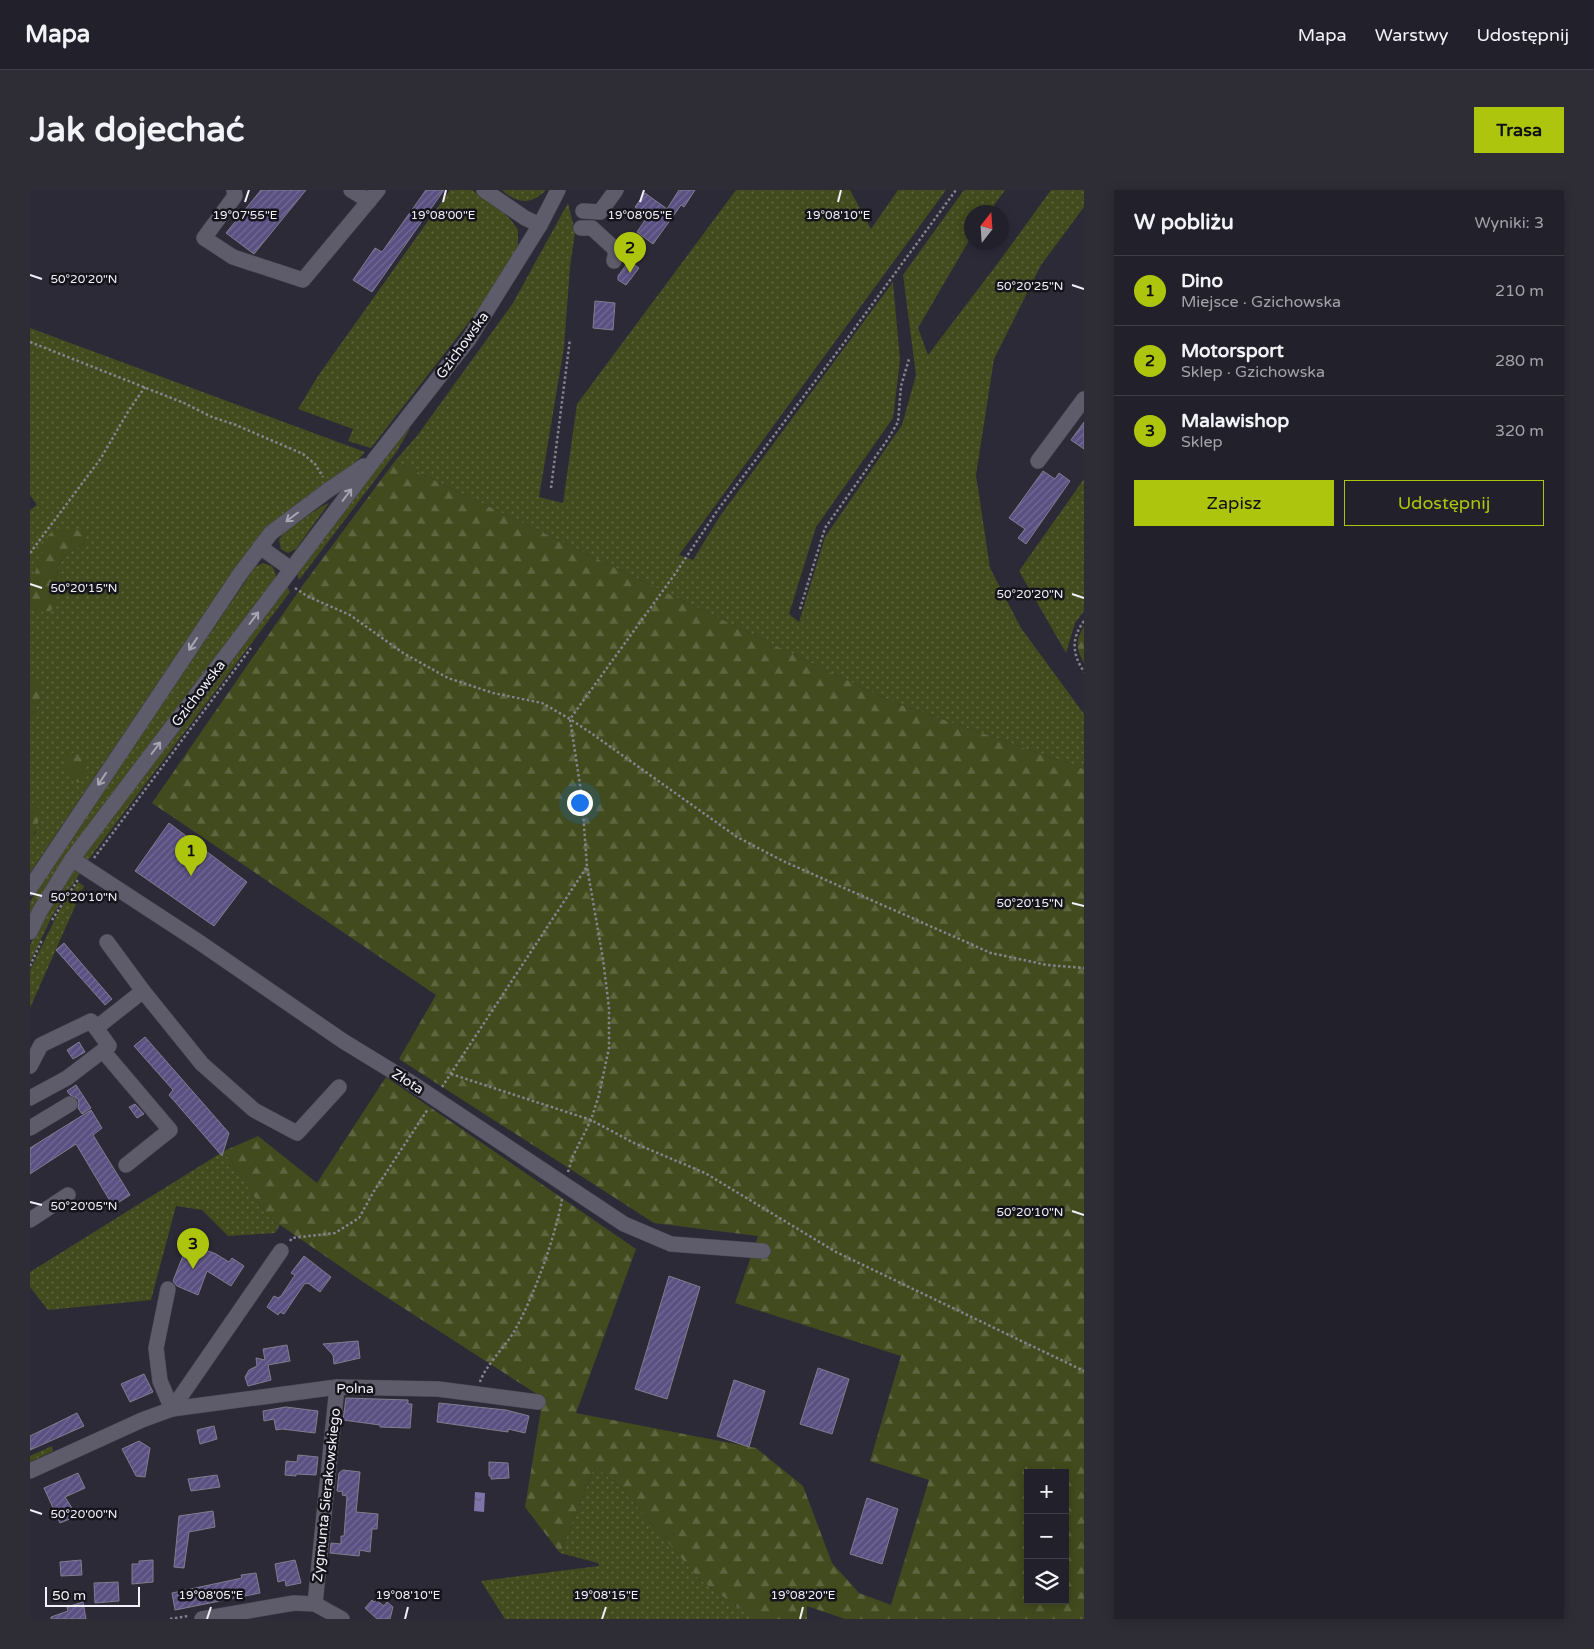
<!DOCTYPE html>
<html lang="pl">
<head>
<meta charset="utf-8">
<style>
	:root { --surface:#22202a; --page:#2e2d36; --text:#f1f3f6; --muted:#a2a3a8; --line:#3f3e47; --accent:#adc60d }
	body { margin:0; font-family:"Varela Round",sans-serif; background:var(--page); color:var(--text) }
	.controls { position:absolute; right:15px; bottom:15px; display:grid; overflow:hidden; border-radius:0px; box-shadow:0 2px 12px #0003 }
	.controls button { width:45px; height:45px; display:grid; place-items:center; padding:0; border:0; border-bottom:1px solid var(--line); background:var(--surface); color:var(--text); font:25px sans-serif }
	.compass { position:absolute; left:934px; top:15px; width:45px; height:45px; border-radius:50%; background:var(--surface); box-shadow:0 2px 12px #0003; rotate:17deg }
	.scale { position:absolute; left:15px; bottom:12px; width:95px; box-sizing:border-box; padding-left:5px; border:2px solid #f2f1fa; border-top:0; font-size:14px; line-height:18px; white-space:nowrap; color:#f2f1fa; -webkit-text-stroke:4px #15141a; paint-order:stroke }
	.you { position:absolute; left:549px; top:612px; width:18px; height:18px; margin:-12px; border:4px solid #fff; border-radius:50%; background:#1a73e8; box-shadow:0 0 0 8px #1a73e833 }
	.badge { display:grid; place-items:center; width:32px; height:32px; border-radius:50%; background:var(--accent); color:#111; font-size:16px; font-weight:700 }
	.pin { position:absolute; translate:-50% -41px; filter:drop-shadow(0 1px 2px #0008) }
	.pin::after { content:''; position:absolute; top:26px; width:18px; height:15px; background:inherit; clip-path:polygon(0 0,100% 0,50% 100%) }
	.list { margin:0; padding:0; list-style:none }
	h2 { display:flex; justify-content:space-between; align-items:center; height:65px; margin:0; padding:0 20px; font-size:21px }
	h2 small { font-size:16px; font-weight:400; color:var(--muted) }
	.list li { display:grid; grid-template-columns:32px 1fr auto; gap:15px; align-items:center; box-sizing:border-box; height:70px; padding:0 20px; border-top:1px solid var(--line) }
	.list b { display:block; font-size:19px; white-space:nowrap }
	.list p { margin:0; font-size:16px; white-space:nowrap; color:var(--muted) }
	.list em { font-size:16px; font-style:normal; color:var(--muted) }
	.actions { display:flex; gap:10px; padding:15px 20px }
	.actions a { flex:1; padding:11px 0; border:1px solid var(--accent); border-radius:0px; text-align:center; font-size:18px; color:var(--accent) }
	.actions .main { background:var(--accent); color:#111 }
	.icon { flex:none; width:28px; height:28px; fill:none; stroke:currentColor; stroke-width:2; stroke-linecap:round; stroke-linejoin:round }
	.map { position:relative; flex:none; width:1054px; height:1429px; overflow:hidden; border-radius:0px }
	header { display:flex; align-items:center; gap:30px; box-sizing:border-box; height:70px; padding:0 25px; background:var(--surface); border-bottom:1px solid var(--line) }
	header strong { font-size:24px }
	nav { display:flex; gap:28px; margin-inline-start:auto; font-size:18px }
	.intro { display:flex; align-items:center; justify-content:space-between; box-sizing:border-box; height:120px; padding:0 30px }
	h1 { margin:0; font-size:35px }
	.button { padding:12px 22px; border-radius:0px; background:var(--accent); color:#111; font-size:18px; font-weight:700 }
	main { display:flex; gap:30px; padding:0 30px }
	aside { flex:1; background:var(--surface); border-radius:0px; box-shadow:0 2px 12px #0003 }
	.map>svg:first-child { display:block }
	.grass { fill:url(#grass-dots) }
	.forest { fill:url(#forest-firs); fill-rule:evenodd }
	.water { fill:url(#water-ripples) }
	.building { fill:url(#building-hatch); stroke:#807e8e }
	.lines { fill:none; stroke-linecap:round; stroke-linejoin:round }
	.minor-casing { stroke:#4a4854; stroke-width:16 }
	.path { stroke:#86838f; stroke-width:2.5; stroke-dasharray:2.5 2.5; stroke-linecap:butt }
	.minor { stroke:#5e5b6b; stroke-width:15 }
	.oneway { stroke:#a8a6b2 }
	.ticks { fill:none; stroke:#f2f1fa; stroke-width:2 }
	.labels { text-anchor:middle; stroke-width:5; stroke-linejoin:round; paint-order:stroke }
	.street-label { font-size:14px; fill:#f2f1fa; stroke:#15141a }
	.ticks-label { font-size:12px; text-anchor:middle; fill:#f2f1fa; stroke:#15141a; stroke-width:5; stroke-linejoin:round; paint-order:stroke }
</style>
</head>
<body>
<header>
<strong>Mapa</strong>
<nav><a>Mapa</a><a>Warstwy</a><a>Udostępnij</a></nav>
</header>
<div class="intro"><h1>Jak dojechać</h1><a class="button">Trasa</a></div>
<main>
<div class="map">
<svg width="1054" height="1429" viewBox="0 0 1054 1429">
	<defs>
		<pattern id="grass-dots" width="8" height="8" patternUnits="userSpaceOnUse" patternTransform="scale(1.25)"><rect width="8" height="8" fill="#424b1d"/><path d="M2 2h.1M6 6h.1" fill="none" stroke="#5e653f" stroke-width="1.8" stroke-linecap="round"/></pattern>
		<pattern id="forest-firs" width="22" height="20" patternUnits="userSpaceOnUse" patternTransform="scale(1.25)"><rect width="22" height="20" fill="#424b1d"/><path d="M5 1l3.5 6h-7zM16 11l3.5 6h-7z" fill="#5e653f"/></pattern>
		<pattern id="water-ripples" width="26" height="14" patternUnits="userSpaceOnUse" patternTransform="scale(1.25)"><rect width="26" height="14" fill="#7e74a9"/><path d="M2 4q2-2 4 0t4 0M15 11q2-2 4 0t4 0" fill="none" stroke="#66607f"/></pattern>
		<pattern id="building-hatch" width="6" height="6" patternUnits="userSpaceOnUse" patternTransform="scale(1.25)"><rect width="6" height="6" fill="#5b5082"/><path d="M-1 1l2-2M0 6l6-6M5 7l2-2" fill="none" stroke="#736a95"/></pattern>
	</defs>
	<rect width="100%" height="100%" fill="#2d2a38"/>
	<g class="grass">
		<path d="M420 0H442L473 22 481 30 488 40V57L460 105 341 258 318 251 323 239 268 219 288 186Z"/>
		<path d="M472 0H516C502 15 486 14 472 0Z"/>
		<path d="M706 0H820L841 39 868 0H916L649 365 663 370 690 326 863 92 870 170 863 228 786 337 759 424 769 432 795 347 872 235 886 185 873 85 934 0H975L959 22H942L941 47 888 138 898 165 968 73 1021 0H1054V17L1011 75 964 169 946 285 960 378 991 438 1054 524V579L860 511 365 271 387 246 483 113 538 13 545 42 540 77 534 157 509 307 533 313 547 214Z"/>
		<path d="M0 138 335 262 327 271 232 344 200 385 0 683V650L6 642 7 614 0 613V530L12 504 3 490 0 493V414L9 421 27 411 28 376 34 366 55 353 53 341 0 396V320L7 315 0 305Z"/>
		<path d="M380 233 379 240 367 261 269 390 267 383Z"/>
		<path d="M1054 289V421L1045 433 1036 463 989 381Z"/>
		<path d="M299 313 266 359 258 363 251 359 249 350 253 343 292 316Z"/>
		<path d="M233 373 242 376 246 384 245 388 45 653 0 724V712L14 688 225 377Z"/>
		<path d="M258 398 260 402 59 669 22 726 0 773V755L10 735 51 668 255 399Z"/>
		<path d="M48 692 54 696 0 818V780L29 721Z"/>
		<path d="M194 961 237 1026 250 1035 245 1043 198 1046 172 1020 146 1016 121 1110 18 1120 0 1097V1082Z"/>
		<path d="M22 1256 23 1261 0 1272V1266Z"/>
		<path d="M565 1276 593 1300 669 1389 724 1429H475L451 1391 569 1376 568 1373 530 1363Z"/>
	</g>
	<g class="forest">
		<path d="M365 271 860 511 1054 579V1429H815L777 1416V1429H724L669 1389 593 1300 565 1276 530 1363 495 1317 513 1208 333 1092 237 1026 194 961 228 946 287 993 356 887 606 1059 546 1223 726 1258 773 1296 802 1373 829 1403 861 1415 899 1290 840 1271 871 1166 705 1113 728 1046 624 1033 369 869 406 805 122 613 273 395ZM998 1283H1035V1410H998Z"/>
		<path d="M29 338 54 341 55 353 34 366 28 376 27 411 20 422 9 421 0 414V396L19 344Z"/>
		<path d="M1054 436V473C1046 458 1045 452 1054 436Z"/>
		<path d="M3 490 8 492 12 504 0 530V493Z"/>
		<path d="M48 562 57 568 58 574 49 593 39 587 35 569 38 564Z"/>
		<path d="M0 613H7C9 628 10 637 0 650Z"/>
	</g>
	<path class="water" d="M445 1302 455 1303 454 1322 444 1321Z"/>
	<g class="building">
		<path d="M231 0H276L224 64 196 43Z"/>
		<path d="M396 0H414L342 102 323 90 345 58 352 62Z"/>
		<path d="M649 0H665L654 17 651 15 623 54 607 42 618 26 605 17 615 3 637 19Z"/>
		<path d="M599 71 609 78 596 95 588 90V86Z"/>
		<path d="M565 111 585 113 583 140 563 138Z"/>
		<path d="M1054 232V259L1041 250Z"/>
		<path d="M1013 281 1025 289 1029 283 1040 291 996 354 988 348 995 339 979 328Z"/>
		<path d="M139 633 217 692 184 736 105 681Z"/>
		<path d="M34 753 82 809 75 815 26 760Z"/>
		<path d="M115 847 199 943 192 966 139 905 143 900 104 856Z"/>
		<path d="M49 852 55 862 43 869 37 860Z"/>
		<path d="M46 895 61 918 52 924 48 918 49 913 48 909 40 905 37 901Z"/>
		<path d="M105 914 114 924 107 928 99 917Z"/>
		<path d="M61 920 72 938 63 945 100 1005 83 1016 46 954 0 984V958Z"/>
		<path d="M158 1053 186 1064 199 1072 202 1068 214 1076 201 1096 177 1081 168 1105 147 1096 143 1091Z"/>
		<path d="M274 1066 301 1087 290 1102 278 1093 277 1094 275 1093 254 1124 250 1122 248 1125 237 1117 244 1106 248 1108 251 1106 265 1085 261 1083Z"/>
		<path d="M639 1086 670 1097 637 1209 605 1199Z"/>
		<path d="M328 1151 330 1168 304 1174 303 1165 293 1154Z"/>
		<path d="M257 1155 260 1171 238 1175 241 1190 218 1196 215 1187 219 1180 227 1176 226 1168 235 1170 233 1159Z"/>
		<path d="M788 1178 819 1189 802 1244 770 1234Z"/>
		<path d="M114 1184 123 1202 100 1212 91 1194Z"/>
		<path d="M704 1190 735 1201 719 1257 687 1246Z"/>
		<path d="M316 1208 378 1210V1214H382L380 1238 350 1237V1235L313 1230Z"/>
		<path d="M409 1213 476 1220 499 1226 495 1243 478 1239V1242L407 1232Z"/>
		<path d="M256 1217 288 1221 285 1243 252 1239 246 1240 244 1229 234 1231 233 1221Z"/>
		<path d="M47 1223 54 1236 0 1260V1246Z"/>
		<path d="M184 1236 187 1249 170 1254 167 1240Z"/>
		<path d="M109 1251 120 1258 115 1287 106 1286 92 1259Z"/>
		<path d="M268 1265 288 1267 286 1285 266 1284V1286L255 1285 256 1271 267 1272Z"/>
		<path d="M459 1272 478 1273 479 1288 461 1289V1286H459Z"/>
		<path d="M313 1280 330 1282 326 1322 348 1324 347 1339H342L340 1362 330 1360 329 1366 300 1363 301 1353 311 1354V1346H314L317 1306 312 1305 313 1302 307 1301 309 1283Z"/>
		<path d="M48 1283 55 1298 35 1307 47 1326 30 1333 14 1298Z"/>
		<path d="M187 1285 190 1297 161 1301 158 1289Z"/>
		<path d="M837 1308 868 1319 852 1374 820 1364Z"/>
		<path d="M183 1321 185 1337 159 1342 154 1378 144 1377 149 1326Z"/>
		<path d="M51 1370 52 1385 31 1386 30 1372Z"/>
		<path d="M123 1370V1392L102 1394V1374H109V1371Z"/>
		<path d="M265 1370 271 1393 256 1396 255 1390 248 1392 245 1374Z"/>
		<path d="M226 1383 230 1403 145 1420 142 1403 212 1388 211 1385Z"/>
		<path d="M88 1392 89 1411 65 1413 64 1393Z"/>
		<path d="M342 1410 344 1412 346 1410 354 1416 357 1412 363 1417 360 1429H347L335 1418Z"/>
		<path d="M53 1412 56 1429H21V1427L38 1421 37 1417Z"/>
	</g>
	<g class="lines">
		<defs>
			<g id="minor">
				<path d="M204 0 205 6 174 48 203 67 273 90 348 0"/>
				<path d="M321 0 339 11"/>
				<path d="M454 0 495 28 510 35"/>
				<path d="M553 21 570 22 586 0"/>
				<path d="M551 38H562L586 60 584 71"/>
				<path d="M1008 271 1054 209"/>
				<path d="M230 357 261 379"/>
				<path d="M42 669 169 752 313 851 380 892 594 1034 641 1054 733 1061"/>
				<path d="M0 698 210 384 241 343 297 301 334 276"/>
				<path d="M0 742 10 721 42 669 344 270 439 149 510 35 528 0"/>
				<path d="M77 752 113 801"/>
				<path d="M66 838 113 801 172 874 224 920 267 943 309 897"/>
				<path d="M73 861 140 940 96 975"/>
				<path d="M0 876 11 855 61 831 79 856 37 888 0 908"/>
				<path d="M0 938 40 914"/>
				<path d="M0 1030 38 1005"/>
				<path d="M138 1099 126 1158 130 1191 142 1219"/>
				<path d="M142 1219 251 1061"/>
				<path d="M0 1281 112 1230 142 1219 307 1197 408 1199 508 1212"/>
				<path d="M285 1414 307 1197"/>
				<path d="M172 1429 264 1413 285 1414 312 1429"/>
			</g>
		</defs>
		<use href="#minor" class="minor-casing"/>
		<g class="path">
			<path d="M0 152 154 213 182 227 206 235 273 264 285 274 293 287"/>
			<path d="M521 298 540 149"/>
			<path d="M0 363 71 268 99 220 115 197"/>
			<path d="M265 398 277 406 320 425 373 463 418 488 463 503 512 513 540 529 561 543 707 647 753 671 961 763 1017 775 1054 778"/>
			<path d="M770 419 795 338 858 249 868 232 871 196 879 169"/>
			<path d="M1054 431C1041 449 1042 463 1054 482"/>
			<path d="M64 668 221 458"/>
			<path d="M22 730 49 688"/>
			<path d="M0 776 12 750"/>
			<path d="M421 884 561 930 604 953 675 983 806 1062 1054 1181"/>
			<path d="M412 897 556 678"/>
			<path d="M538 982 543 966 561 930 569 905 579 858V818L573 769 557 677 552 608 540 529 645 384 687 321 811 157 926 0"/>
			<path d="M260 1051 262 1048 305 1043 329 1028 344 1001 398 919"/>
			<path d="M450 1192C455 1176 476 1156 485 1140 504 1106 525 1048 532 1009"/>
			<path d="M140 1429 158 1426"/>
		</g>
		<use href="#minor" class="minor"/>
	</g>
	<defs><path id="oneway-shaft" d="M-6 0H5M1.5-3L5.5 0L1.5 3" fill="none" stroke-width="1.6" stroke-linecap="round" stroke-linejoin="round" transform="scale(1.25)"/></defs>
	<g class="oneway">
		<use href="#oneway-shaft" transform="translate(317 305) rotate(-53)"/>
		<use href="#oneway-shaft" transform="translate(262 327) rotate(143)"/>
		<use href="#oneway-shaft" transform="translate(224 428) rotate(-53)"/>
		<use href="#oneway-shaft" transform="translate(163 454) rotate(124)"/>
		<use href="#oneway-shaft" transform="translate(126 558) rotate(-53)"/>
		<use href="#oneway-shaft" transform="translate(72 589) rotate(124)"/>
	</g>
	<path class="ticks" d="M215 12 219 0M413 12 416 0M610 12 614 0M808 12 811 0M0 85 12 89M1042 95 1054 99M0 394 12 398M1042 404 1054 408M0 703 12 706M1042 713 1054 716M0 1012 12 1015M1042 1021 1054 1025M0 1320 12 1324M177 1429 181 1417M375 1429 378 1417M572 1429 576 1417M770 1429 773 1417"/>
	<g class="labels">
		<g class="street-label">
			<text transform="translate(432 155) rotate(-54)" y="5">Gzichowska</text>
			<text transform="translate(168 503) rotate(-53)" y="5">Gzichowska</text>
			<text transform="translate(378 891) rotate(32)" y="5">Złota</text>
			<text x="325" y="1203">Polna</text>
			<text transform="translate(296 1305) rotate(-84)" y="5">Zygmunta Sierakowskiego</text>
		</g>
	</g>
	<g class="ticks-label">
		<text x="215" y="29">19°07'55"E</text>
		<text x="413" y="29">19°08'00"E</text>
		<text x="610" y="29">19°08'05"E</text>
		<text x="808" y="29">19°08'10"E</text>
		<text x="54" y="93">50°20'20"N</text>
		<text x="1000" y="100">50°20'25"N</text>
		<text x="54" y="402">50°20'15"N</text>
		<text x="1000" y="408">50°20'20"N</text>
		<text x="54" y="711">50°20'10"N</text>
		<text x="1000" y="717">50°20'15"N</text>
		<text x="54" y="1020">50°20'05"N</text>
		<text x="1000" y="1026">50°20'10"N</text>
		<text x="54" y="1328">50°20'00"N</text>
		<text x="181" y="1409">19°08'05"E</text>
		<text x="378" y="1409">19°08'10"E</text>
		<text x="576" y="1409">19°08'15"E</text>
		<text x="773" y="1409">19°08'20"E</text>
	</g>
</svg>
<div class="controls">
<button>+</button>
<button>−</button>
<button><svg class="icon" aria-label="layers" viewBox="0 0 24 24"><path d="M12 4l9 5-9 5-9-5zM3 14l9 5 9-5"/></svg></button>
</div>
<svg class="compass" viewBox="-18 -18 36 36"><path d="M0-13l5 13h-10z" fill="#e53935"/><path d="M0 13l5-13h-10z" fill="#a2a3a8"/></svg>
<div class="scale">50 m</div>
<div class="you"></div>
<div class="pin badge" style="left:161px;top:686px">1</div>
<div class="pin badge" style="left:600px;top:83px">2</div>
<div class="pin badge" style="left:163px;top:1079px">3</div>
</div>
<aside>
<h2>W pobliżu<small>Wyniki: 3</small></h2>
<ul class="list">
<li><span class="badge">1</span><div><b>Dino</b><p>Miejsce · Gzichowska</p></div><em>210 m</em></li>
<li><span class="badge">2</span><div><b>Motorsport</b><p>Sklep · Gzichowska</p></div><em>280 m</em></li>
<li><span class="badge">3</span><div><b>Malawishop</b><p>Sklep</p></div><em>320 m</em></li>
</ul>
<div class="actions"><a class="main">Zapisz</a><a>Udostępnij</a></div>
</aside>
</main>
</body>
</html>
